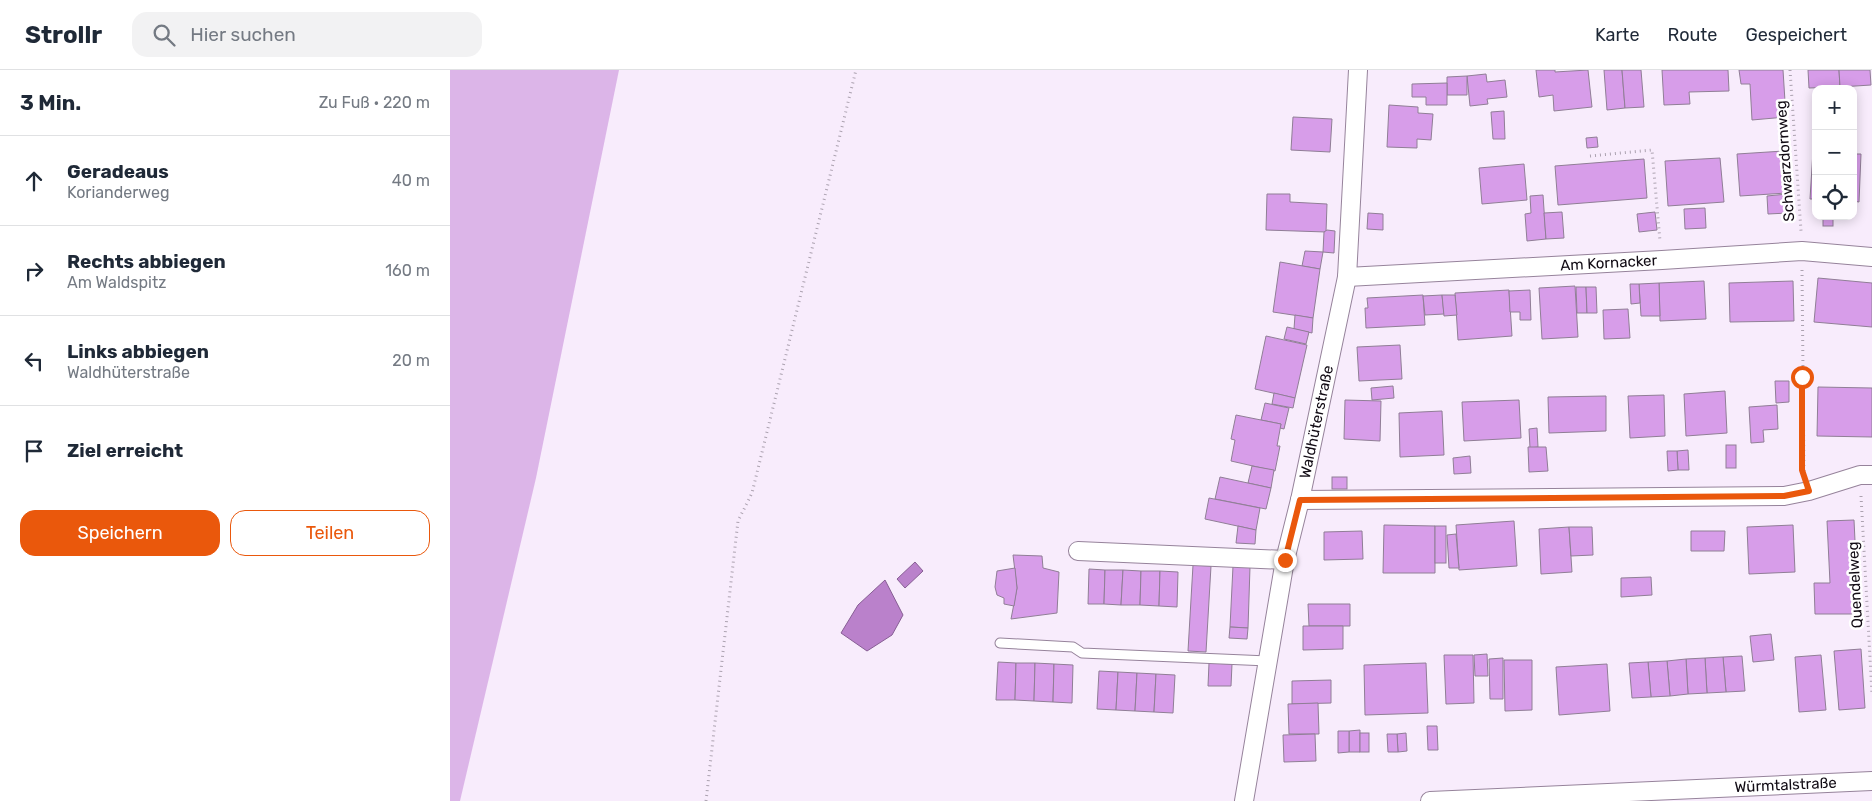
<!DOCTYPE html>
<html lang="de">
<head>
<meta charset="utf-8">
<style>
	:root { --surface:#fff; --page:#f2f2f3; --text:#1f2937; --muted:#747a83; --line:#e0e1e3; --accent:#ea580c }
	body { margin:0; font-family:Rubik,sans-serif; background:var(--page); color:var(--text) }
	.controls { position:absolute; right:15px; top:15px; display:grid; overflow:hidden; border-radius:10px; box-shadow:0 2px 12px #0003 }
	.controls button { width:45px; height:45px; display:grid; place-items:center; padding:0; border:0; border-bottom:1px solid var(--line); background:var(--surface); color:var(--text); font:25px sans-serif }
	.stop { position:absolute; width:15px; height:15px; margin:-11px; border:4px solid #ea580c; border-radius:50%; background:#fff }
	.stop.end { background:#ea580c; border-color:#fff; box-shadow:0 1px 5px #0008 }
	.list { margin:0; padding:0; list-style:none }
	h2 { display:flex; justify-content:space-between; align-items:center; height:65px; margin:0; padding:0 20px; font-size:21px }
	h2 small { font-size:16px; font-weight:400; color:var(--muted) }
	.list li { display:grid; grid-template-columns:32px 1fr auto; gap:15px; align-items:center; box-sizing:border-box; height:90px; padding:0 20px; border-top:1px solid var(--line) }
	.list b { display:block; font-size:19px; white-space:nowrap }
	.list p { margin:0; font-size:16px; white-space:nowrap; color:var(--muted) }
	.list em { font-size:16px; font-style:normal; color:var(--muted) }
	.actions { display:flex; gap:10px; padding:15px 20px }
	.actions a { flex:1; padding:11px 0; border:1px solid var(--accent); border-radius:15px; text-align:center; font-size:18px; color:var(--accent) }
	.actions .main { background:var(--accent); color:#fff }
	.icon { flex:none; width:28px; height:28px; fill:none; stroke:currentColor; stroke-width:2; stroke-linecap:round; stroke-linejoin:round }
	.map { position:relative; flex:none; width:1422px; height:731px; overflow:hidden }
	header { display:flex; align-items:center; gap:30px; box-sizing:border-box; height:70px; padding:0 25px; background:var(--surface); border-bottom:1px solid var(--line) }
	header strong { font-size:24px }
	nav { display:flex; gap:28px; margin-inline-start:auto; font-size:18px }
	.search { width:350px; height:45px; background:var(--page); display:flex; align-items:center; gap:12px; box-sizing:border-box; padding:0 18px; border-radius:15px; color:var(--muted); font-size:19px }
	main { display:flex }
	aside { flex:1; background:var(--surface) }
	.map>svg:first-child { display:block }
	.green { fill:#dcb5e8 }
	.water { fill:#ba81cb; stroke:#875e94 }
	.building { fill:#d79de9; stroke:#907e96 }
	.lines { fill:none; stroke-linecap:round; stroke-linejoin:round }
	.service-casing { stroke:#96839b; stroke-width:11 }
	.minor-casing { stroke:#96839b; stroke-width:20 }
	.path { stroke:#aca2b0; stroke-width:3; stroke-dasharray:1 4; stroke-linecap:butt }
	.service { stroke:#fff; stroke-width:9 }
	.minor { stroke:#fff; stroke-width:18 }
	.route { stroke:#ea580c; stroke-width:6 }
	.labels { text-anchor:middle; stroke-width:5; stroke-linejoin:round; paint-order:stroke }
	.street-label { font-size:15px; fill:#110b14; stroke:#fff }
</style>
</head>
<body>
<header>
<strong>Strollr</strong>
<div class="search"><svg class="icon" aria-label="search" viewBox="0 0 24 24"><circle cx="10" cy="10" r="6"/><path d="M15 15l6 6"/></svg>Hier suchen</div>
<nav><a>Karte</a><a>Route</a><a>Gespeichert</a></nav>
</header>
<main>
<aside>
<h2>3 Min.<small>Zu Fuß · 220 m</small></h2>
<ul class="list">
<li><svg class="icon" aria-label="ahead" viewBox="0 0 24 24"><path d="M12 20V5M6 11l6-6 6 6"/></svg><div><b>Geradeaus</b><p>Korianderweg</p></div><em>40 m</em></li>
<li><svg class="icon" aria-label="right" viewBox="0 0 24 24"><path d="M7 20v-9h11M14 6l5 5-5 5"/></svg><div><b>Rechts abbiegen</b><p>Am Waldspitz</p></div><em>160 m</em></li>
<li><svg class="icon" aria-label="left" viewBox="0 0 24 24"><path d="M17 20v-9H6M10 6l-5 5 5 5"/></svg><div><b>Links abbiegen</b><p>Waldhüterstraße</p></div><em>20 m</em></li>
<li><svg class="icon" aria-label="arrive" viewBox="0 0 24 24"><path d="M6 21V4h12l-3 4 3 4H6"/></svg><div><b>Ziel erreicht</b></div></li>
</ul>
<div class="actions"><a class="main">Speichern</a><a>Teilen</a></div>
</aside>
<div class="map">
<svg width="1422" height="731" viewBox="0 0 1422 731">
	<rect width="100%" height="100%" fill="#f8ecfc"/>
	<path class="green" d="M0 0H169L86 408 10 731H0Z"/>
	<g class="water">
		<path d="M465 492 473 501 455 518 447 509Z"/>
		<path d="M435 510 453 545 442 565 417 581 391 563 408 535Z"/>
	</g>
	<g class="building">
		<path d="M1086 0H1105V2L1138 0 1142 37 1104 41 1103 25 1089 27Z"/>
		<path d="M1154 0H1172L1175 38 1157 40Z"/>
		<path d="M1172 0H1191L1194 37 1175 38Z"/>
		<path d="M1212 0H1278L1279 21 1239 22 1240 34 1214 35Z"/>
		<path d="M1289 0H1333L1336 47 1302 50 1300 14H1291Z"/>
		<path d="M1358 0H1389L1390 17 1359 18Z"/>
		<path d="M1389 0H1420L1421 15 1390 17Z"/>
		<path d="M1036 4 1037 12 1055 10 1057 27 1037 29 1038 34 1020 36 1017 6Z"/>
		<path d="M1017 6V25H997V7Z"/>
		<path d="M997 13V35H976V27H962V14Z"/>
		<path d="M939 35 968 37V43L983 44 981 70 967 69V78L937 77Z"/>
		<path d="M1054 41 1055 69H1043L1041 42Z"/>
		<path d="M843 47 882 49 880 82 841 80Z"/>
		<path d="M1147 67 1148 77 1137 78 1136 68Z"/>
		<path d="M1334 81 1337 123 1290 126 1287 84Z"/>
		<path d="M1363 81 1366 82V129H1360Z"/>
		<path d="M1403 84H1411L1409 132 1403 131Z"/>
		<path d="M1270 88 1274 132 1218 136 1215 91Z"/>
		<path d="M1194 89 1197 128 1108 135 1105 96Z"/>
		<path d="M1074 94 1077 130 1032 134 1029 98Z"/>
		<path d="M817 124H840V132L877 134 876 162 816 160Z"/>
		<path d="M1337 124 1338 143 1318 144 1317 126Z"/>
		<path d="M1093 125 1096 169 1077 171 1075 144 1081 143 1080 126Z"/>
		<path d="M1255 138 1256 158 1235 159 1234 139Z"/>
		<path d="M1112 142 1114 168 1096 169 1094 143Z"/>
		<path d="M1205 142 1207 160 1189 162 1187 144Z"/>
		<path d="M918 143 933 144V160L917 159Z"/>
		<rect x="1373" y="146" width="10" height="10"/>
		<path d="M877 160 885 161 884 183 873 182 874 162Z"/>
		<path d="M855 181 873 182 870 199 852 196Z"/>
		<path d="M830 192 870 199 863 248 823 242Z"/>
		<path d="M1368 208 1422 213V257L1364 252Z"/>
		<path d="M1254 211 1256 249 1210 251 1209 213Z"/>
		<path d="M1343 211 1344 251 1280 252 1279 213Z"/>
		<path d="M1209 213 1210 246H1191L1189 214Z"/>
		<path d="M1180 214H1189L1190 233 1181 234Z"/>
		<path d="M1125 216 1128 267 1092 269 1089 218Z"/>
		<path d="M1126 217H1136L1137 243H1127Z"/>
		<path d="M1136 217H1146L1147 243H1137Z"/>
		<path d="M1059 220 1062 266 1008 270 1005 223Z"/>
		<path d="M1080 220 1081 250H1070V242H1060L1059 221Z"/>
		<path d="M973 225 975 255 916 258 915 238H918L917 228Z"/>
		<path d="M992 225 994 244 975 245 973 226Z"/>
		<path d="M992 225H1005L1007 245 994 246Z"/>
		<path d="M1178 239 1180 268 1154 269 1153 240Z"/>
		<path d="M845 245 863 248 862 263 844 259Z"/>
		<path d="M837 257 859 262 856 274 834 269Z"/>
		<path d="M816 266 857 275 845 328 805 319Z"/>
		<path d="M950 275 952 309 909 311 907 277Z"/>
		<path d="M1325 311H1339V332L1326 333Z"/>
		<path d="M943 316 944 328 922 330 921 318Z"/>
		<path d="M1368 317 1422 318V367L1367 366Z"/>
		<path d="M1275 321 1277 363 1236 366 1234 324Z"/>
		<path d="M824 323 845 328 843 338 822 334Z"/>
		<path d="M1214 325 1215 366 1180 368 1178 326Z"/>
		<path d="M1156 326V361L1099 363 1098 327Z"/>
		<path d="M895 330 931 331 930 371 894 369Z"/>
		<path d="M1069 330 1071 368 1014 371 1012 332Z"/>
		<path d="M815 333 839 338 834 359 830 358 831 354 811 350Z"/>
		<path d="M1327 335 1328 359 1313 360 1314 372 1301 373 1299 337Z"/>
		<path d="M992 341 994 385 950 387 949 343Z"/>
		<path d="M786 345 831 354 827 376H830L825 401 781 391 785 370 781 369Z"/>
		<path d="M1087 358 1088 377 1080 378 1079 359Z"/>
		<rect x="1276" y="375" width="10" height="23"/>
		<path d="M1078 377H1096L1098 401 1079 402Z"/>
		<path d="M1238 380 1239 400H1228L1227 381Z"/>
		<path d="M1217 381H1227L1228 400 1218 401Z"/>
		<path d="M1020 386 1021 403 1004 404 1003 388Z"/>
		<path d="M802 396 824 400 821 418 798 413Z"/>
		<path d="M770 407 821 418 816 439 765 429Z"/>
		<rect x="882" y="407" width="15" height="12"/>
		<path d="M759 428 810 438 806 460 755 449Z"/>
		<path d="M1404 450 1407 513H1410V544H1365L1364 513H1380L1377 451Z"/>
		<path d="M1064 451 1067 496 1009 500 1006 455Z"/>
		<path d="M934 455 985 456V503H933Z"/>
		<path d="M1343 455 1345 502 1299 504 1297 457Z"/>
		<path d="M788 456 806 460 805 474 786 473Z"/>
		<rect x="985" y="456" width="11" height="37"/>
		<path d="M1119 457 1122 502 1091 504 1089 459Z"/>
		<path d="M1119 457H1142L1143 485 1121 486Z"/>
		<path d="M912 461 913 489 874 490V462Z"/>
		<path d="M1241 461H1275L1274 481H1241Z"/>
		<path d="M1006 464 1009 498H999L997 465Z"/>
		<path d="M563 485 592 486 593 498 609 502 607 543 561 549 567 518Z"/>
		<path d="M743 495 761 496 756 582 738 581Z"/>
		<path d="M783 496 800 497 798 558 780 557Z"/>
		<path d="M565 498 567 518 564 536 554 534V528L547 525 545 517 547 501Z"/>
		<path d="M639 499 655 500 654 534H638Z"/>
		<path d="M655 500H673L671 535 654 534Z"/>
		<path d="M673 500 691 501 690 535H671Z"/>
		<path d="M691 501H710L709 536 690 535Z"/>
		<path d="M710 501 728 502 727 537 709 536Z"/>
		<path d="M1201 507 1202 525 1171 527V508Z"/>
		<path d="M858 534H900V556H859Z"/>
		<path d="M853 556H893V579L853 580Z"/>
		<path d="M780 557 798 558 797 569 779 568Z"/>
		<path d="M1321 564 1324 590 1303 592 1300 566Z"/>
		<path d="M1411 579 1415 638 1389 640 1384 581Z"/>
		<path d="M1037 584 1038 606H1025L1024 585Z"/>
		<path d="M994 585H1023L1024 633 996 634Z"/>
		<path d="M1371 585 1376 640 1349 642 1345 587Z"/>
		<path d="M1292 586 1295 621 1276 622 1273 587Z"/>
		<path d="M1273 587 1276 622 1257 623 1255 588Z"/>
		<path d="M1053 588V629H1040L1039 589Z"/>
		<path d="M1255 588 1257 623 1238 624 1236 589Z"/>
		<path d="M1236 589 1238 624 1220 626 1217 591Z"/>
		<path d="M1054 590H1082V640L1055 641Z"/>
		<path d="M1217 591 1220 626 1201 627 1198 592Z"/>
		<path d="M548 592 566 593 565 630H546Z"/>
		<path d="M1198 592 1201 627 1182 628 1179 593Z"/>
		<path d="M566 593H585L584 631 565 630Z"/>
		<path d="M585 593 604 594 603 632 584 631Z"/>
		<path d="M759 593 782 594 781 616H758Z"/>
		<path d="M976 593 978 643 915 645 914 595Z"/>
		<path d="M604 594 623 595 622 633 603 632Z"/>
		<path d="M1157 594 1160 641 1109 645 1106 597Z"/>
		<path d="M649 601 668 602 666 640 647 639Z"/>
		<path d="M668 602 687 603 685 641 666 640Z"/>
		<path d="M687 603 706 604 704 642 685 641Z"/>
		<path d="M706 604 725 605 723 643 704 642Z"/>
		<path d="M881 610V633L842 634V611Z"/>
		<path d="M868 633 869 664H839L838 634Z"/>
		<path d="M977 656H987L988 680H978Z"/>
		<path d="M910 660V682H899V661Z"/>
		<path d="M888 661H899V682L888 683Z"/>
		<rect x="910" y="663" width="9" height="19"/>
		<path d="M956 663 957 681 948 682 947 664Z"/>
		<path d="M865 664 866 691 834 692 833 665Z"/>
		<path d="M937 664H947L948 682H938Z"/>
	</g>
	<g class="lines">
		<defs>
			<path id="service" d="M550 573 623 577 632 583 818 591"/>
			<g id="minor">
				<path id="s1" d="M897 207 1212 190 1352 181 1422 187"/>
				<path d="M850 430 1334 426 1359 421 1410 405H1422"/>
				<path d="M628 481 835 490"/>
				<path id="s2" d="M794 731 835 490 850 430 897 207 908 0"/>
				<path id="s3" d="M980 731 1422 711"/>
			</g>
		</defs>
		<use href="#service" class="service-casing"/>
		<use href="#minor" class="minor-casing"/>
		<g class="path">
			<path d="M1340 0 1351 161"/>
			<path d="M1140 86 1202 80 1210 171"/>
			<path d="M1352 200 1354 403"/>
			<path d="M1411 426 1422 624"/>
			<path d="M256 731 288 451 302 423 406 0"/>
		</g>
		<use href="#service" class="service"/>
		<use href="#minor" class="minor"/>
	</g>
	<g class="lines">
		<path class="route" d="M835 490 850 430 1334 426 1359 421 1352 400V307"/>
	</g>
	<g class="labels">
		<g class="street-label">
			<text transform="translate(1335 91) rotate(-94)" y="5">Schwarzdornweg</text>
			<text dy="5" stroke="none"><textPath href="#s1" startOffset="262">Am Kornacker</textPath></text>
			<text dy="5" stroke="none"><textPath href="#s2" startOffset="386">Waldhüterstraße</textPath></text>
			<text transform="translate(1405 515) rotate(-93)" y="5">Quendelweg</text>
			<text dy="5" stroke="none"><textPath href="#s3" startOffset="356">Würmtalstraße</textPath></text>
		</g>
	</g>
</svg>
<div class="controls">
<button>+</button>
<button>−</button>
<button><svg class="icon" aria-label="locate" viewBox="0 0 24 24"><circle cx="12" cy="12" r="6"/><path d="M12 2v4M12 18v4M2 12h4M18 12h4"/></svg></button>
</div>
<div class="stop" style="left:1352px;top:307px"></div>
<div class="stop end" style="left:835px;top:490px"></div>
</div>
</main>
</body>
</html>
